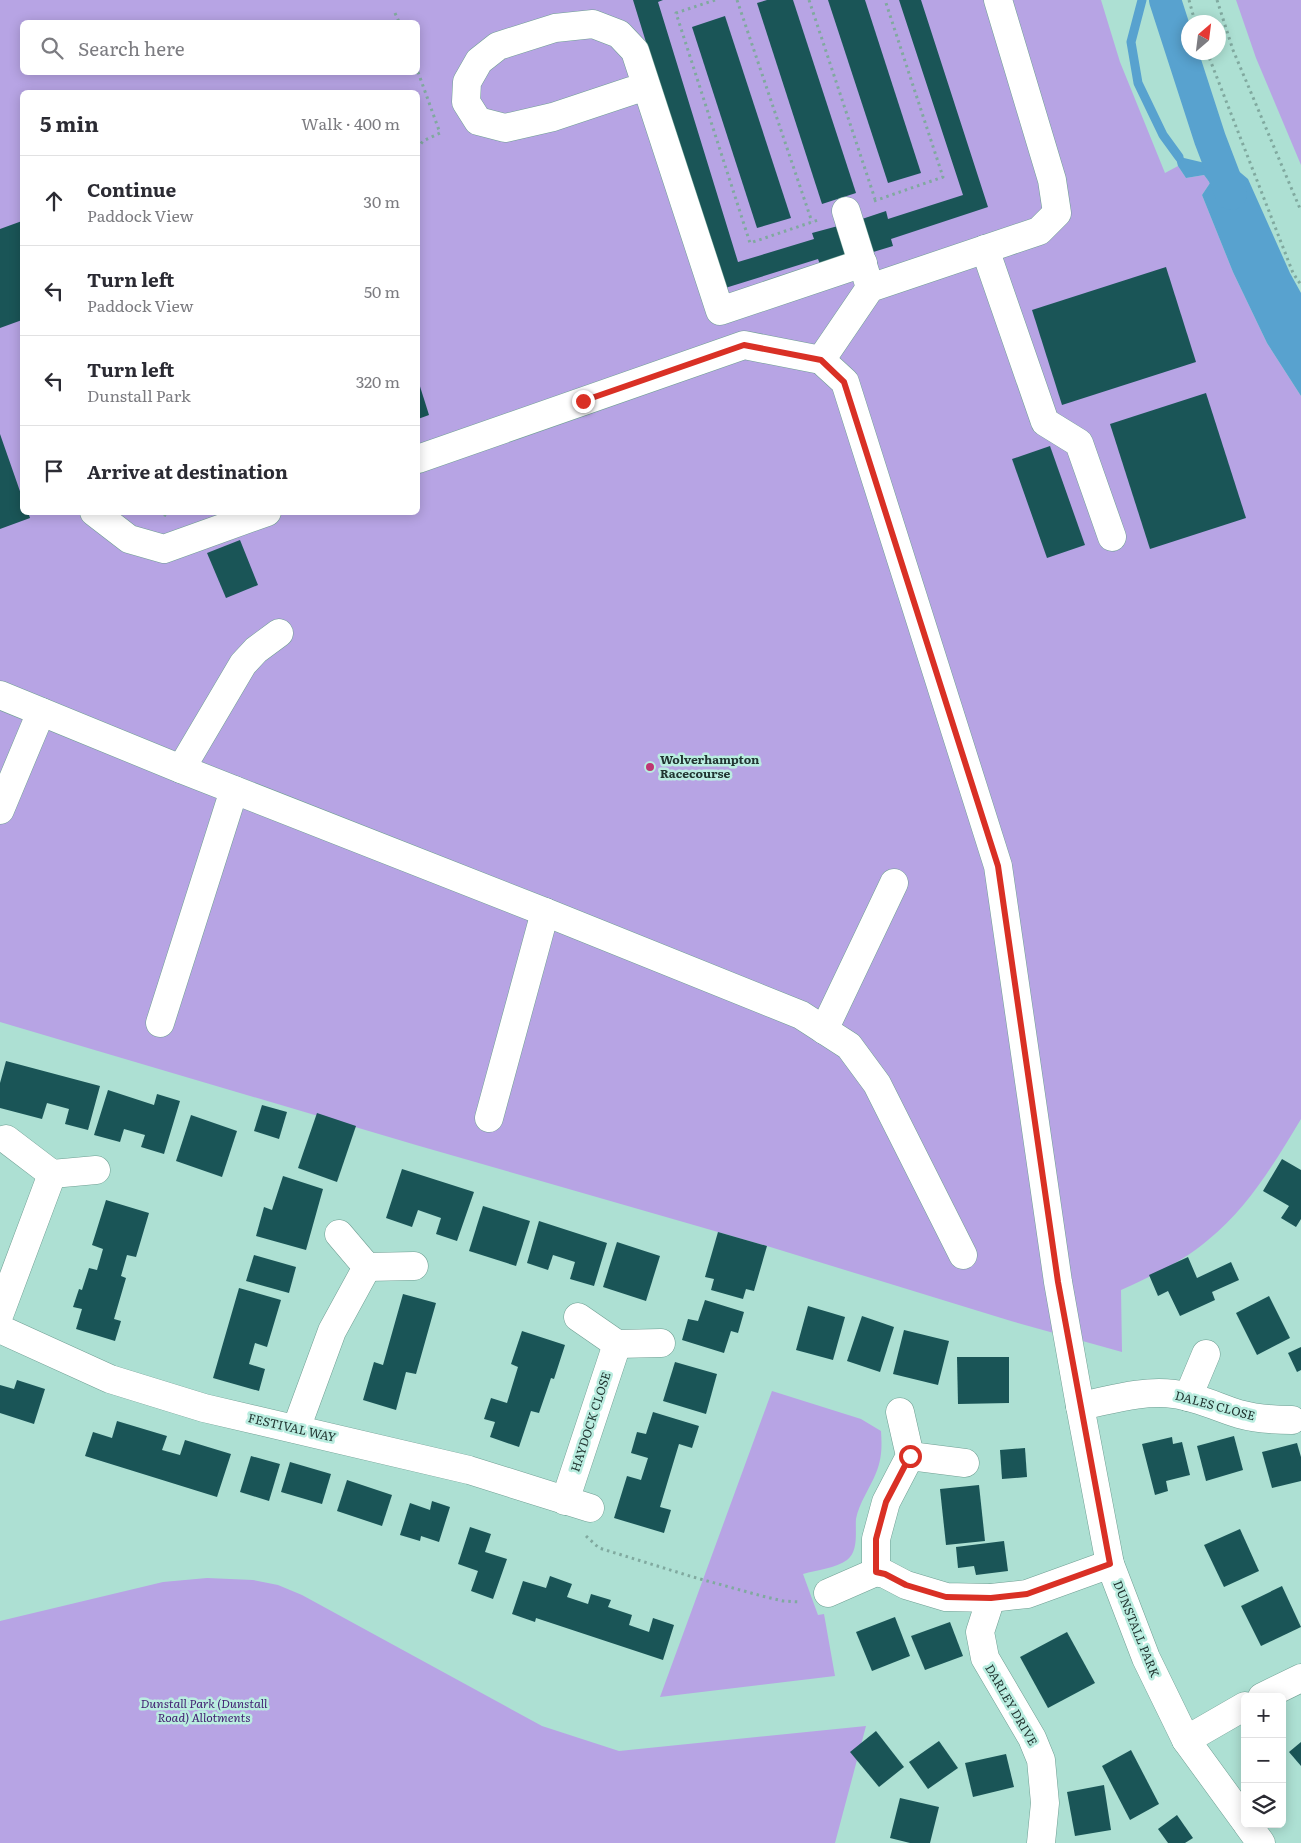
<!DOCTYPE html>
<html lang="en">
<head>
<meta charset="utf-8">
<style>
	:root { --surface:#fff; --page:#f7f7f7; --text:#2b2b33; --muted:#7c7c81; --line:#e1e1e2 }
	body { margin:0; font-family:Literata,serif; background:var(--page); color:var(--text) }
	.controls { position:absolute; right:15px; bottom:15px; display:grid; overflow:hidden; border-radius:8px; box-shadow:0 2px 12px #0003 }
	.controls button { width:45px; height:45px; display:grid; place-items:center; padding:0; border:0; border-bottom:1px solid var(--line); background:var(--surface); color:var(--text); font:25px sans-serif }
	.compass { position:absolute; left:1181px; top:15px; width:45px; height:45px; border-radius:50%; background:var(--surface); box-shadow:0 2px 12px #0003; rotate:28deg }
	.stop { position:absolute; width:15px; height:15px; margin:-11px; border:4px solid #d93025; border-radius:50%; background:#fff }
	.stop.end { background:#d93025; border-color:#fff; box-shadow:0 1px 5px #0008 }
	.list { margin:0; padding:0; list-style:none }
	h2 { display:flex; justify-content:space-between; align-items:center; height:65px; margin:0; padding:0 20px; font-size:21px }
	h2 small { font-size:16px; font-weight:400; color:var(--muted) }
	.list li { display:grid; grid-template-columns:32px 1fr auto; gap:15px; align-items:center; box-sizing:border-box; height:90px; padding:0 20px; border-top:1px solid var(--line) }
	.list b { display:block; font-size:19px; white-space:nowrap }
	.list p { margin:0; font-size:16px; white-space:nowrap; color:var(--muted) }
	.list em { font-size:16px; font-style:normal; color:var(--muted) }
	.icon { flex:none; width:28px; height:28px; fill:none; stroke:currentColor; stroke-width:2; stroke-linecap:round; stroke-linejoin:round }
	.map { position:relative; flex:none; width:1301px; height:1843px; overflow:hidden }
	.search { position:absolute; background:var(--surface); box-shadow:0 2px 12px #0003; left:20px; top:20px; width:400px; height:55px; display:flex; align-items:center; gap:12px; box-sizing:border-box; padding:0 18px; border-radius:8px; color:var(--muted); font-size:19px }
	.panel { position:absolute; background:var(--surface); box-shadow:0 2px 12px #0003; left:20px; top:90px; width:400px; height:425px; border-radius:8px }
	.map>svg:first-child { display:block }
	.green { fill:#b7a4e4; fill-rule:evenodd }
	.water { fill:#58a2cf }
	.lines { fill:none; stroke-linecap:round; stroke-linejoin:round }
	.stream { stroke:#58a2cf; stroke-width:9 }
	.canal { stroke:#58a2cf; stroke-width:32 }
	.building { fill:#1a5557 }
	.minor-casing { stroke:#6f9f93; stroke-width:29 }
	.path { stroke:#80a99f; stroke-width:3; stroke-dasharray:2.5 4; stroke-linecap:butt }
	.minor { stroke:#fff; stroke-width:28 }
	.route { stroke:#d93025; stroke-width:6 }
	.poi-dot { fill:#bf3673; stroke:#baede0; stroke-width:2 }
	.labels { text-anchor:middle; stroke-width:5; stroke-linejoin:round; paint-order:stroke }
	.poi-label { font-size:12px; font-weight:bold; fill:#213531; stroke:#baede0; text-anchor:start }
	.street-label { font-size:12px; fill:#213531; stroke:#baede0 }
	.park-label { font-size:12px; font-style:italic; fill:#432272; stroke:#baede0 }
</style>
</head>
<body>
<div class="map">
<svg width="1301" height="1843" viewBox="0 0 1301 1843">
	<rect width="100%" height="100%" fill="#ade0d3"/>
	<g class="green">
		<path d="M0 0H1101L1120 62 1165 173 1178 166 1186 178 1204 175 1210 183 1202 195 1233 272 1267 343 1301 396V1119C1275 1162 1248 1208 1208 1240 1182 1262 1152 1276 1121 1290L1122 1352 1011 1321 767 1246 416 1145 0 1022ZM22 22H418V72H22ZM22 92H418V512H22Z"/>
		<path d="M1236 0H1301V165L1256 58Z"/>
		<path d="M772 1391 861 1419 881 1431C882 1446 882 1459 876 1473 870 1488 859 1503 856 1519 855 1531 859 1551 847 1560 836 1568 817 1570 803 1574L818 1615 824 1614 835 1676 660 1697Z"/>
		<path d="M207 1578 253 1580 278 1585 302 1595 542 1726 619 1751 866 1726 835 1843H0V1621L163 1582Z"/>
	</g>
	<path class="water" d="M1173 148 1184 158 1205 163 1216 152 1248 179 1290 273 1301 293V396L1267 343 1233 272 1202 195 1210 183 1204 175 1186 178 1178 166Z"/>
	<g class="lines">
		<path class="stream" d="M1142 0 1131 42 1138 83 1163 135 1179 157"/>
		<path class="canal" d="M1165 0 1210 139 1231 194"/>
	</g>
	<g class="building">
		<path d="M633 0H663L658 2 738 262 814 239 812 233 838 226 848 259 821 267 818 259 722 289Z"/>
		<path d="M767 0H793L856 193 822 204 757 3Z"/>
		<path d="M828 0H865L921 173 888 183Z"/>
		<path d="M899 0H921L988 207 891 239 893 246 870 253 859 220 886 211 888 219 963 195Z"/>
		<path d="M725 16 791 218 757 228 692 27Z"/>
		<path d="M22 221V320L0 328V229Z"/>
		<path d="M1166 267 1196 362 1062 405 1032 310Z"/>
		<path d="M418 380 429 415 418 419Z"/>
		<path d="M1206 393 1246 518 1150 549 1110 424Z"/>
		<path d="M0 434 22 497V512H28L30 518 0 529Z"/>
		<path d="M1050 446 1085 545 1047 558 1012 459Z"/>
		<path d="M240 540 258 585 226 598 207 553Z"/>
		<path d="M6 1061 100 1086 88 1130 65 1124 69 1109 47 1103 42 1119 0 1108V1083Z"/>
		<path d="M108 1090 154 1105 157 1094 180 1101 164 1154 141 1147 145 1135 124 1129 120 1142 94 1135Z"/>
		<path d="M262 1105 287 1112 279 1139 254 1131Z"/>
		<path d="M317 1113 356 1126 337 1182 298 1168Z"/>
		<path d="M191 1115 237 1131 222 1177 176 1161Z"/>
		<path d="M1282 1159 1301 1170V1219L1296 1227 1281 1218 1289 1206 1263 1191Z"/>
		<path d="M402 1169 474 1192 457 1241 436 1234 441 1218 418 1210 412 1227 386 1218Z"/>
		<path d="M283 1176 323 1189 306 1250 256 1236 264 1207 272 1210Z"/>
		<path d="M106 1200 149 1213 136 1257 127 1255 121 1276 126 1278 114 1319 121 1321 115 1341 76 1329 82 1309 73 1307 79 1289 82 1290 89 1268 97 1270 103 1249 92 1245Z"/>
		<path d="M483 1206 530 1221 516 1266 469 1251Z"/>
		<path d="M539 1221 607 1243 594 1286 570 1279 575 1262 553 1255 548 1270 527 1263Z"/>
		<path d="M718 1232 767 1246 754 1291 746 1289 743 1299 711 1290 714 1279 705 1277Z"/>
		<path d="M617 1242 660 1256 646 1301 603 1287Z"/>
		<path d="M254 1255 296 1267 289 1293 246 1281Z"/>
		<path d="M1188 1257 1197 1278 1231 1262 1239 1280 1212 1292 1215 1300 1180 1316 1168 1291 1158 1296 1149 1275Z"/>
		<path d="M239 1288 281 1300 267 1347 255 1343 249 1364 265 1369 259 1391 213 1378Z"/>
		<path d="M403 1294 436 1303 416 1374 406 1372 396 1410 363 1400 374 1362 383 1365Z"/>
		<path d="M1269 1296 1290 1338 1257 1355 1236 1313Z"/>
		<path d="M705 1300 744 1312 738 1333 731 1331 724 1353 682 1340 688 1319 698 1321Z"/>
		<path d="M808 1306 845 1317 833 1360 796 1350Z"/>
		<path d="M862 1316 894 1327 880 1372 847 1361Z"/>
		<path d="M904 1330 949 1341 938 1385 893 1374Z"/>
		<path d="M522 1331 565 1345 554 1379 551 1378 539 1413 531 1411 519 1447 490 1437 495 1422 484 1419 491 1398 507 1403 518 1367 511 1364Z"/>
		<path d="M1301 1347V1370L1297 1372 1288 1353Z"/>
		<path d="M957 1357H1009V1403L958 1404Z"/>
		<path d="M675 1362 717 1374 706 1414 663 1401Z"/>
		<path d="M17 1380 45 1389 34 1424 0 1413V1385L14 1389Z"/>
		<path d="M653 1412 699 1426 692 1448 679 1444 660 1507 671 1510 664 1533 614 1518 627 1476 641 1480 648 1458 631 1453 637 1432 646 1434Z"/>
		<path d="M117 1421 167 1436 162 1450 180 1455 185 1440 231 1454 217 1497 85 1456 93 1432 112 1438Z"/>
		<path d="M1234 1436 1243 1470 1206 1481 1197 1446Z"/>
		<path d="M1172 1437 1173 1444 1182 1442 1190 1475 1166 1481 1168 1491 1155 1495 1142 1444Z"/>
		<path d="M1297 1443 1301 1457V1481L1272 1488 1262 1452Z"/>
		<path d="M1025 1448 1027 1477 1002 1479 1000 1450Z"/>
		<path d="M251 1456 280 1464 269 1501 240 1492Z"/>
		<path d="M290 1462 331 1474 322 1504 281 1492Z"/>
		<path d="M347 1480 392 1495 382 1526 337 1511Z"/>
		<path d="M979 1485 985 1541 946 1545 940 1489Z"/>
		<path d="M432 1501 450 1507 439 1542 421 1536 420 1541 400 1535 410 1503 430 1510Z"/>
		<path d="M470 1527 491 1534 485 1552 507 1559 493 1599 471 1591 478 1571 458 1564Z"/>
		<path d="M1240 1529 1259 1571 1224 1587 1204 1545Z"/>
		<path d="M1004 1541 1008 1571 976 1575 974 1566 958 1568 956 1547Z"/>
		<path d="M550 1576 572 1584 567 1597 588 1604 591 1594 611 1600 608 1607 632 1615 629 1625 649 1632 653 1618 674 1625 663 1660 536 1618 535 1622 512 1614 523 1581 546 1588Z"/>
		<path d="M1282 1586 1301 1627 1261 1646 1241 1606Z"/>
		<path d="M895 1617 910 1656 872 1671 856 1632Z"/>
		<path d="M950 1622 963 1656 925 1670 911 1636Z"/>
		<path d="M1067 1632 1095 1683 1048 1708 1020 1657Z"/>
		<path d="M876 1731 904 1767 879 1787 850 1752Z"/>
		<path d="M939 1741 958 1768 928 1789 909 1762Z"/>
		<path d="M1301 1742V1766L1289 1752Z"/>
		<path d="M1131 1750 1159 1804 1130 1820 1102 1766Z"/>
		<path d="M1006 1754 1014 1787 973 1797 965 1763Z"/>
		<path d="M1104 1785 1111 1830 1075 1836 1067 1792Z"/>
		<path d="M900 1798 939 1807 930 1843H910L890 1838Z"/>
		<path d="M1177 1815 1193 1838 1185 1843H1168L1158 1829Z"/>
	</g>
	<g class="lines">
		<defs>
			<g id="minor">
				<path d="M646 86 553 117 505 128 478 121 466 102 467 82 479 61 498 46 555 28 593 24 619 34 635 51 720 311 863 263"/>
				<path d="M846 211 868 281"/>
				<path d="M985 249 1045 422 1079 443 1112 537"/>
				<path d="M821 360 870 288 1039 231 1057 213 1052 180 998 0"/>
				<path d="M418 459 744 345 821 360 845 382 998 866 1058 1282 1080 1406 1110 1564 1146 1658 1186 1740 1245 1821"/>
				<path d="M94 512 129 539 164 549 267 512"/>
				<path d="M0 695 181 769 545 912 801 1015 849 1046 877 1084 963 1255"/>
				<path d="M181 769 243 664 256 650 279 633"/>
				<path d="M0 810 41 712"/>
				<path d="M160 1023 234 790"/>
				<path d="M824 1030 894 883"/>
				<path d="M489 1118 545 912"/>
				<path d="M6 1139 52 1174 96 1170"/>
				<path d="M339 1234 367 1267 414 1266"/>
				<path d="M0 1313 52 1174"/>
				<path d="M578 1317 617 1344 661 1343"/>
				<path d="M0 1329 110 1379 204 1408 469 1470 590 1508"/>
				<path d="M1188 1397 1206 1354"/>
				<path d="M1080 1406C1111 1400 1142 1390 1174 1394 1197 1397 1217 1407 1239 1414 1257 1419 1274 1420 1292 1420"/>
				<path d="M900 1412 910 1456 886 1502 876 1539V1572L885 1574 906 1585 946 1597 991 1598 1027 1594 1110 1564"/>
				<path d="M296 1429 332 1331 367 1267"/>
				<path d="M910 1456 965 1463"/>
				<path d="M565 1501 617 1344"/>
				<path d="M828 1593 876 1572"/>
				<path d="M991 1598 980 1632 985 1658 1032 1738 1041 1760 1045 1803 1041 1843"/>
				<path d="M1262 1697 1301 1678"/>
				<path d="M1186 1740 1245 1706"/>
				<path d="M1247 1824 1261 1843"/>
			</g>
		</defs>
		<use href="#minor" class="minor-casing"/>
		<g class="path">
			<path d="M715 0 676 13 750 243 818 220"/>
			<path d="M737 0 812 222"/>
			<path d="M809 0 875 199"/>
			<path d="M1189 0 1195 22"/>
			<path d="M1217 0 1233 50 1301 211"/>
			<path d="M395 13 399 22"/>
			<path d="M1207 52 1293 273 1301 285"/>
			<path d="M418 72 440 133 423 141 418 148"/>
			<path d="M874 201 943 177 885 0"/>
			<path d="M158 512 167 516"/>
			<path d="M586 1536 599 1548 693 1577 762 1596 783 1601 800 1602"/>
		</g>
		<use href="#minor" class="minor"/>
	</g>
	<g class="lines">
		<path class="route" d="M583 401 744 345 821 360 844 382 998 866 1058 1282 1110 1564 1027 1594 991 1598 946 1597 906 1585 885 1574 876 1572V1539L886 1502 910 1456"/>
	</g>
	<circle class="poi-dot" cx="650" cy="767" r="5"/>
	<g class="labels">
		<g class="poi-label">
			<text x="660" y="764">Wolverhampton<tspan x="660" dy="14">Racecourse</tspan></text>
		</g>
		<g class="street-label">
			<text transform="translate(1215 1406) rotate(15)" y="4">DALES CLOSE</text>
			<text transform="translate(591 1422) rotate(-72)" y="4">HAYDOCK CLOSE</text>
			<text transform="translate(292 1428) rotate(13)" y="4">FESTIVAL WAY</text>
			<text transform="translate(1136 1629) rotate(68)" y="4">DUNSTALL PARK</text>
			<text transform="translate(1011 1705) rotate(60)" y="4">DARLEY DRIVE</text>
		</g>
		<g class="park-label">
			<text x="204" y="1708">Dunstall Park (Dunstall<tspan x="204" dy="14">Road) Allotments</tspan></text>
		</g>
	</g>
</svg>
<div class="controls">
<button>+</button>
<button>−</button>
<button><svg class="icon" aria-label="layers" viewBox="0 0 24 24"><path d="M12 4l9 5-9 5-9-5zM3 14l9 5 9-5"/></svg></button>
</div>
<svg class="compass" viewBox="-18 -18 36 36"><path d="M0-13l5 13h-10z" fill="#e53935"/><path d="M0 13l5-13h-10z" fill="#7c7c81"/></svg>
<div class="stop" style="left:910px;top:1456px"></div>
<div class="stop end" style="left:583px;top:401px"></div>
<div class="search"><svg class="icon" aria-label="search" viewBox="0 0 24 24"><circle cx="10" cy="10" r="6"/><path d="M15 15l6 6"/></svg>Search here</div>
<section class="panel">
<h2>5 min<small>Walk · 400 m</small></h2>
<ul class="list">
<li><svg class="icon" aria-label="ahead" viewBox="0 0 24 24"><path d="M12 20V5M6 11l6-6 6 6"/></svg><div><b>Continue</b><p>Paddock View</p></div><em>30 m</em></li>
<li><svg class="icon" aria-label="left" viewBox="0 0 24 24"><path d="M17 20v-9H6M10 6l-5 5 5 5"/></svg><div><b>Turn left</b><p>Paddock View</p></div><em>50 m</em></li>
<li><svg class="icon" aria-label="left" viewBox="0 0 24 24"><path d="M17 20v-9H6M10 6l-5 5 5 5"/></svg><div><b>Turn left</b><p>Dunstall Park</p></div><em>320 m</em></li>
<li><svg class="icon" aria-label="arrive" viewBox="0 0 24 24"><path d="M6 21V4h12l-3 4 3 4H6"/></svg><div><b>Arrive at destination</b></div></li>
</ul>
</section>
</div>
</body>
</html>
